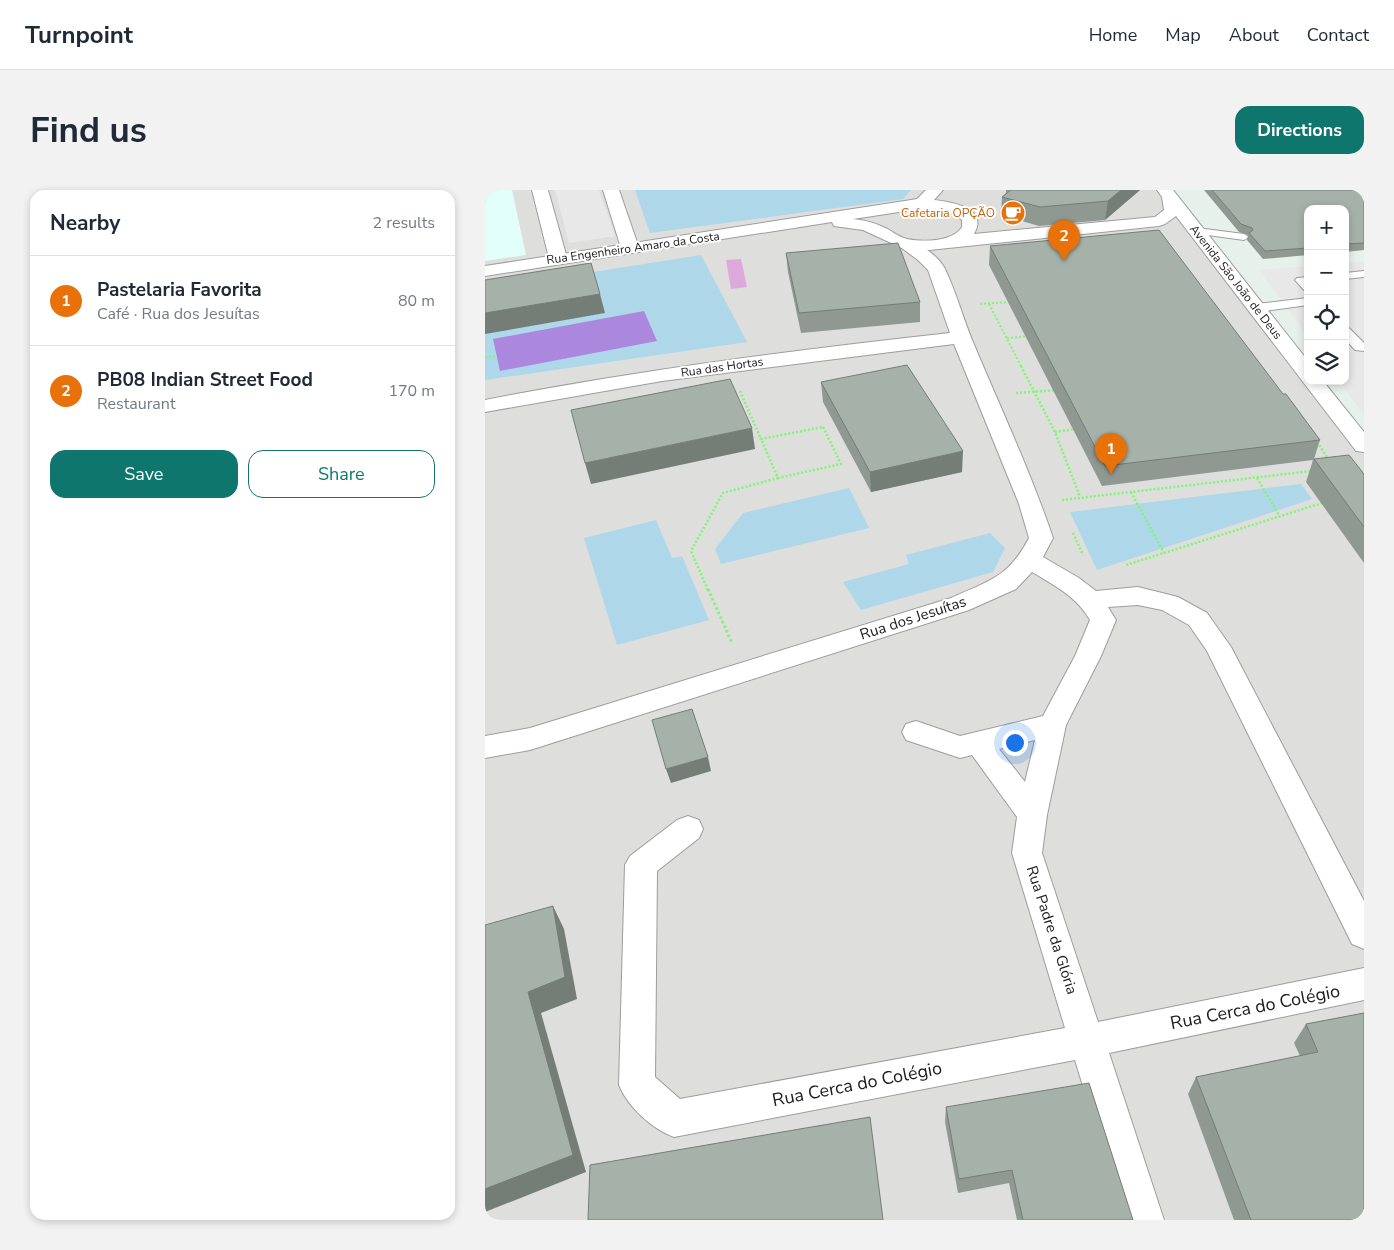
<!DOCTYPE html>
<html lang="en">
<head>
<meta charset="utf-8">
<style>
	:root { --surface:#fff; --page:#f2f2f3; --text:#1f2937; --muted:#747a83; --line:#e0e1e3; --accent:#0f766e }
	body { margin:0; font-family:"Nunito Sans",sans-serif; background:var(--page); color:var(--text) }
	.controls { position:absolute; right:15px; top:15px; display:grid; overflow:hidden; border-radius:10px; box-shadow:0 2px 8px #0003 }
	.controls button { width:45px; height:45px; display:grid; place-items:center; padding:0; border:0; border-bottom:1px solid var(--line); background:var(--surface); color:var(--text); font:25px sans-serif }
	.you { position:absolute; left:529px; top:552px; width:18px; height:18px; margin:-12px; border:4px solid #fff; border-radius:50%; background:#1a73e8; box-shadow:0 0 0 8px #1a73e833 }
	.badge { display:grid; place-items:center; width:32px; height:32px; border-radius:50%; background:var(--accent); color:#fff; font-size:16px; font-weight:700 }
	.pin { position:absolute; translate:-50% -41px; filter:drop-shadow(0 1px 2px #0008) }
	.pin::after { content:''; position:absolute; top:26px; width:18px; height:15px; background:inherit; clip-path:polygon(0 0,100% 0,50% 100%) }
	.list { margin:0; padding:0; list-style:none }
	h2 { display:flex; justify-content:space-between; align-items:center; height:65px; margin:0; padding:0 20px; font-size:21px }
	h2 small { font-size:16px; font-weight:400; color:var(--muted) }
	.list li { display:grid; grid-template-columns:32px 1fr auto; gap:15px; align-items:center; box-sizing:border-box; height:90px; padding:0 20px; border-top:1px solid var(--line) }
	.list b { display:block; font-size:19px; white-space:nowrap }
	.list p { margin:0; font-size:16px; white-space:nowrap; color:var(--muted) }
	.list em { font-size:16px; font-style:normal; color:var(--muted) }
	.actions { display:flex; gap:10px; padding:15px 20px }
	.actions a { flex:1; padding:11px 0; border:1px solid var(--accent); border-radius:15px; text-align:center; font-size:18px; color:var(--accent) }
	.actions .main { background:var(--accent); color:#fff }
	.icon { flex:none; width:28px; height:28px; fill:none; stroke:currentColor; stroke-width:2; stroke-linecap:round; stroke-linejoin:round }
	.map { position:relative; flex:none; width:879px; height:1030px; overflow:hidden; border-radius:15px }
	header { display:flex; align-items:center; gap:30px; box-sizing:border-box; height:70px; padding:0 25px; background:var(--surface); border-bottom:1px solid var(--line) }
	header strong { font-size:24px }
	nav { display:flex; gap:28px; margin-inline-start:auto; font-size:18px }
	.intro { display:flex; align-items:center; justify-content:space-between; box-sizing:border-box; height:120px; padding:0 30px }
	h1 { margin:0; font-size:35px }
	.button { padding:12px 22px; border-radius:15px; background:var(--accent); color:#fff; font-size:18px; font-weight:700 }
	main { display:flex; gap:30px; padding:0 30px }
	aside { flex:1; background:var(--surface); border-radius:15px; box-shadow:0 2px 8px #0003 }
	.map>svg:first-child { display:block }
	.residential { fill:#dededd }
	.education { fill:#e2fef9 }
	.grass { fill:#aed7e9 }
	.pitch { fill:#ab87de }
	.parking { fill:#e8e8e8 }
	.water { fill:#dda9dc }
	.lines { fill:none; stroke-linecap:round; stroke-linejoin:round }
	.service-casing { stroke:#9d9d9d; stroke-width:2 }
	.minor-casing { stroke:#9d9d9d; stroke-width:2 }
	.tertiary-casing { stroke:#9d9d9d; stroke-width:2 }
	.path-far2 { stroke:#7ff771; stroke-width:2; stroke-dasharray:2 2; stroke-linecap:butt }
	.path-far1 { stroke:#7ff771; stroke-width:2.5; stroke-dasharray:2 2; stroke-linecap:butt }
	.path { stroke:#7ff771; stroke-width:3; stroke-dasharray:2.5 2.5; stroke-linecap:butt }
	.service { fill:#fff; fill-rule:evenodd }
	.minor { fill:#fff; fill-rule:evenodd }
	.tertiary { fill:#fff; fill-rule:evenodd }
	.wall { fill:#8f9991 }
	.shaded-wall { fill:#747d76 }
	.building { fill:#a6b2a9; stroke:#747d76 }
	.labels { text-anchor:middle; stroke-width:4; stroke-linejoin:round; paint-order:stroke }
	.far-food-label { font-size:12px; fill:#c56008; stroke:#fff; text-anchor:end }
	.far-street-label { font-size:12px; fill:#202020; stroke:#fff }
	.street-label { font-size:15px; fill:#202020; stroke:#fff }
	.near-street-label { font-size:18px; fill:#202020; stroke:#fff }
</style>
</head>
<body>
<header>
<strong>Turnpoint</strong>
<nav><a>Home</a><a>Map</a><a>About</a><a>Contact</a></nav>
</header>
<div class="intro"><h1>Find us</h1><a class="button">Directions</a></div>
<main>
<aside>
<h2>Nearby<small>2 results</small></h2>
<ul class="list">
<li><span class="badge" style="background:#e8710a">1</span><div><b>Pastelaria Favorita</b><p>Café · Rua dos Jesuítas</p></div><em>80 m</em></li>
<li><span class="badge" style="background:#e8710a">2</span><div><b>PB08 Indian Street Food</b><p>Restaurant</p></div><em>170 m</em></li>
</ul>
<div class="actions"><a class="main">Save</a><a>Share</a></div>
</aside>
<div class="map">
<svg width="879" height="1030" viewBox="0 0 879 1030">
	<rect width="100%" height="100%" fill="#e7f1eb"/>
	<path class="residential" d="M0 0H684L823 191 879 247V1030H0Z"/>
	<path class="education" d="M0 0H27L41 65 0 71Z"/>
	<g class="grass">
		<path d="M150 0H426L418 9 165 43Z"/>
		<path d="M216 65 262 152 0 190V99Z"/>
		<path d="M816 294 827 309 612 380 585 322Z"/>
		<path d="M364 298 384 338 236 374 230 359 258 323Z"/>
		<path d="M171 330 187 368 197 366 224 430 132 455 99 348Z"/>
		<path d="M505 343 520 358 508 382 376 420 358 392 424 374 421 365Z"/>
	</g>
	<path class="pitch" d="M159 121 172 151 15 181 8 149Z"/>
	<g class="parking">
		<path d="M70 0H114L130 46 84 53Z"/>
		<path d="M879 72V225L854 191H860V73Z"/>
		<path d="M823 76V147L774 80Z"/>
	</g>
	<path class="water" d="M256 69 262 97 246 99 241 70Z"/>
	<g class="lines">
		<defs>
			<g id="service">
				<path d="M712 38 759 44 764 47 759 50 708 43 707 41Z"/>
				<path d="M879 81V87L860 89V83Z"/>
				<path d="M823 87V101L819 100 810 90 812 88Z"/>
				<path d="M823 108V115L772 122 766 118 772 114Z"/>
				<path d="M860 137 864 138 879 153V161L870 160 860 149Z"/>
			</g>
			<g id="minor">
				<path d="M47 0H63L82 68 79 72 73 73 67 72 64 68Z"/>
				<path d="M118 0H134L154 58 151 62H139L136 58Z"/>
				<path d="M418 48C433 52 453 65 460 79 472 104 479 132 490 157 517 221 546 283 568 348L558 367 594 388 611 401 653 397 693 407 722 423 746 457 879 711V759L867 754 722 461 704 435 677 420 653 415 623 417 631 430 616 466 581 535 562 625 557 663 613 832 879 778V810L624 863 679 1030H639L590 870 189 947C167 939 143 917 134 895L140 675 145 666 192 630 203 626 214 630 218 639 214 648 172 681 170 887 195 909 580 838 527 663 532 627 487 565 475 568 421 550 417 542 421 534 431 531 475 546 558 526 590 466 605 430C591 406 570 396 547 382L531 399 484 420 45 560 0 568V546L45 538 466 408C504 391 524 387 544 348L534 314 469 154 177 191 0 222V210C154 180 309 160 465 143L443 80 433 70 410 53 412 49ZM550 550 540 592 514 559Z"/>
			</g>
			<path id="tertiary" d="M441 0H458L449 10C467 12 504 18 489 44L670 27 679 20 677 7 672 0H688L823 171V191H838L879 242V262L871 261 691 26 680 34 674 36 444 60 417 58 378 40 349 36 347 32 0 86V76L426 10 432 9ZM427 20C443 19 465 18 477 30V37C468 52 438 52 422 49 413 47 406 40 398 37 388 32 378 30 368 29Z"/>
		</defs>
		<use href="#service" class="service-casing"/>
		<use href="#minor" class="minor-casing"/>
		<use href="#tertiary" class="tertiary-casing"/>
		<g class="path-far2">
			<path d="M495 114 526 112"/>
			<path d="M504 114 537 178"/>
			<path d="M522 148 545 146"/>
			<path d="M0 167 12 166"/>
		</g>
		<g class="path-far1">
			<path d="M536 176 570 242 595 307"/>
			<path d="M255 201 276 249"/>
			<path d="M531 203 572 200"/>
			<path d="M338 237 356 274 293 288 276 249Z"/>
			<path d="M570 242 590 239"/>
			<path d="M832 252 844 270"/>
			<path d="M772 288 794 325"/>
			<path d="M646 302 679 363"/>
			<path d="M577 310 826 281"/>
			<path d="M588 343 598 365"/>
			<path d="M641 375 840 312"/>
			<path d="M223 400 206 361 238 303 293 288"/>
		</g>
		<path class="path" d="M223 399 247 453"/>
		<use href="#service" class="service"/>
		<use href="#minor" class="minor"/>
		<use href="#tertiary" class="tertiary"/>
	</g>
	<g class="wall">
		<path d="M521 0H655L620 30 554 36 516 25 517 7 521 3Z"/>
		<path d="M719 0H879V60L860 62V19H823V65L778 69 762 50 763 45 754 42Z"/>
		<path d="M505 56 798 204 835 250 829 269 879 284V373L821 292 828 270 617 296 504 75Z"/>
		<path d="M301 63 435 112V132L316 143 303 82Z"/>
		<path d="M336 192 477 282 386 302 338 212Z"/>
		<path d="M879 823V1030H749L703 904 711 887 815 866 809 853 821 834Z"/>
		<path d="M461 917 648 1030H532L524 993 473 1003 460 932Z"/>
	</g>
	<g class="shaded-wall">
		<path d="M636 0H655L620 30 623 11Z"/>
		<path d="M115 104 120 123 0 144V123Z"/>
		<path d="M267 238 270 259 106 294 100 273Z"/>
		<path d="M478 261 477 282 386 302 385 282Z"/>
		<path d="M223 567 226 581 186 593 181 579Z"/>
		<path d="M68 716 79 739 92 809 56 823 101 982 0 1022V999L43 802Z"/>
	</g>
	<g class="building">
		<path d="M526 0H636L623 11 555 17 517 7Z"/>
		<path d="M727 0H879V53L860 54V19H823V58L780 61 764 43 768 40 767 38 756 34Z"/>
		<path d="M674 40 798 204H801L835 250 620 276 505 56Z"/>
		<path d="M413 53 435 112 314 123 301 63Z"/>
		<path d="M106 73 115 104 0 123V90Z"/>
		<path d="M422 175 478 261 385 282 336 192Z"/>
		<path d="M245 189 267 238 100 273 86 220Z"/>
		<path d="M864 265 879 284V337L829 269Z"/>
		<path d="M207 519 223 567 181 579 167 530Z"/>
		<path d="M68 716 80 787 43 802 88 965 0 999V735Z"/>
		<path d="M879 823V1030H766L711 887 833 862 821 834Z"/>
		<path d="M604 893 648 1030H538L527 980 474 989 461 917Z"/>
		<path d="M385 927 398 1030H103L105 975Z"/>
	</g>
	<defs>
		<symbol id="cafe-disc" viewBox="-11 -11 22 22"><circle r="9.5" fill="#e8710a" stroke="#fff"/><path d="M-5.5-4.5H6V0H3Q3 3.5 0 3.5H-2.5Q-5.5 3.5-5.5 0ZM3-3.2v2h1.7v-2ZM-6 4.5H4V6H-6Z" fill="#fff"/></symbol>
	</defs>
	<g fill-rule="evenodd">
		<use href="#cafe-disc" x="514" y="9" width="28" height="28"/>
	</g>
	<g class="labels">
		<g class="far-food-label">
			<text x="510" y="27">Cafetaria OPÇÃO</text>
		</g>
		<g class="far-street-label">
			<text transform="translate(148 58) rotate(-8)" y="4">Rua Engenheiro Amaro da Costa</text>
			<text transform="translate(751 92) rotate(52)" y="4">Avenida São João de Deus</text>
			<text transform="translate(237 177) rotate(-8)" y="4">Rua das Hortas</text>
		</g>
		<g class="street-label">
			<text transform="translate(428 428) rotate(-18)" y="5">Rua dos Jesuítas</text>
			<text transform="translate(567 740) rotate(72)" y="5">Rua Padre da Glória</text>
		</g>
		<g class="near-street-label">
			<text transform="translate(770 817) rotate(-11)" y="6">Rua Cerca do Colégio</text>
			<text transform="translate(372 894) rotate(-11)" y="6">Rua Cerca do Colégio</text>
		</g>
	</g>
</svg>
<div class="controls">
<button>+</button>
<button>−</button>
<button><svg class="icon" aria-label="locate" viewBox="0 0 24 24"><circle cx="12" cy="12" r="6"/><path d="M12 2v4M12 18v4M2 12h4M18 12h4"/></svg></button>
<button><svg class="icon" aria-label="layers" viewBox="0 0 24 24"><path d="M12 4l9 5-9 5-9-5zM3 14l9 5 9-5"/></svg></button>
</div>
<div class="you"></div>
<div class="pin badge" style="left:626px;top:284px;background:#e8710a">1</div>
<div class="pin badge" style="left:579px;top:71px;background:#e8710a">2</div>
</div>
</main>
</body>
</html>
